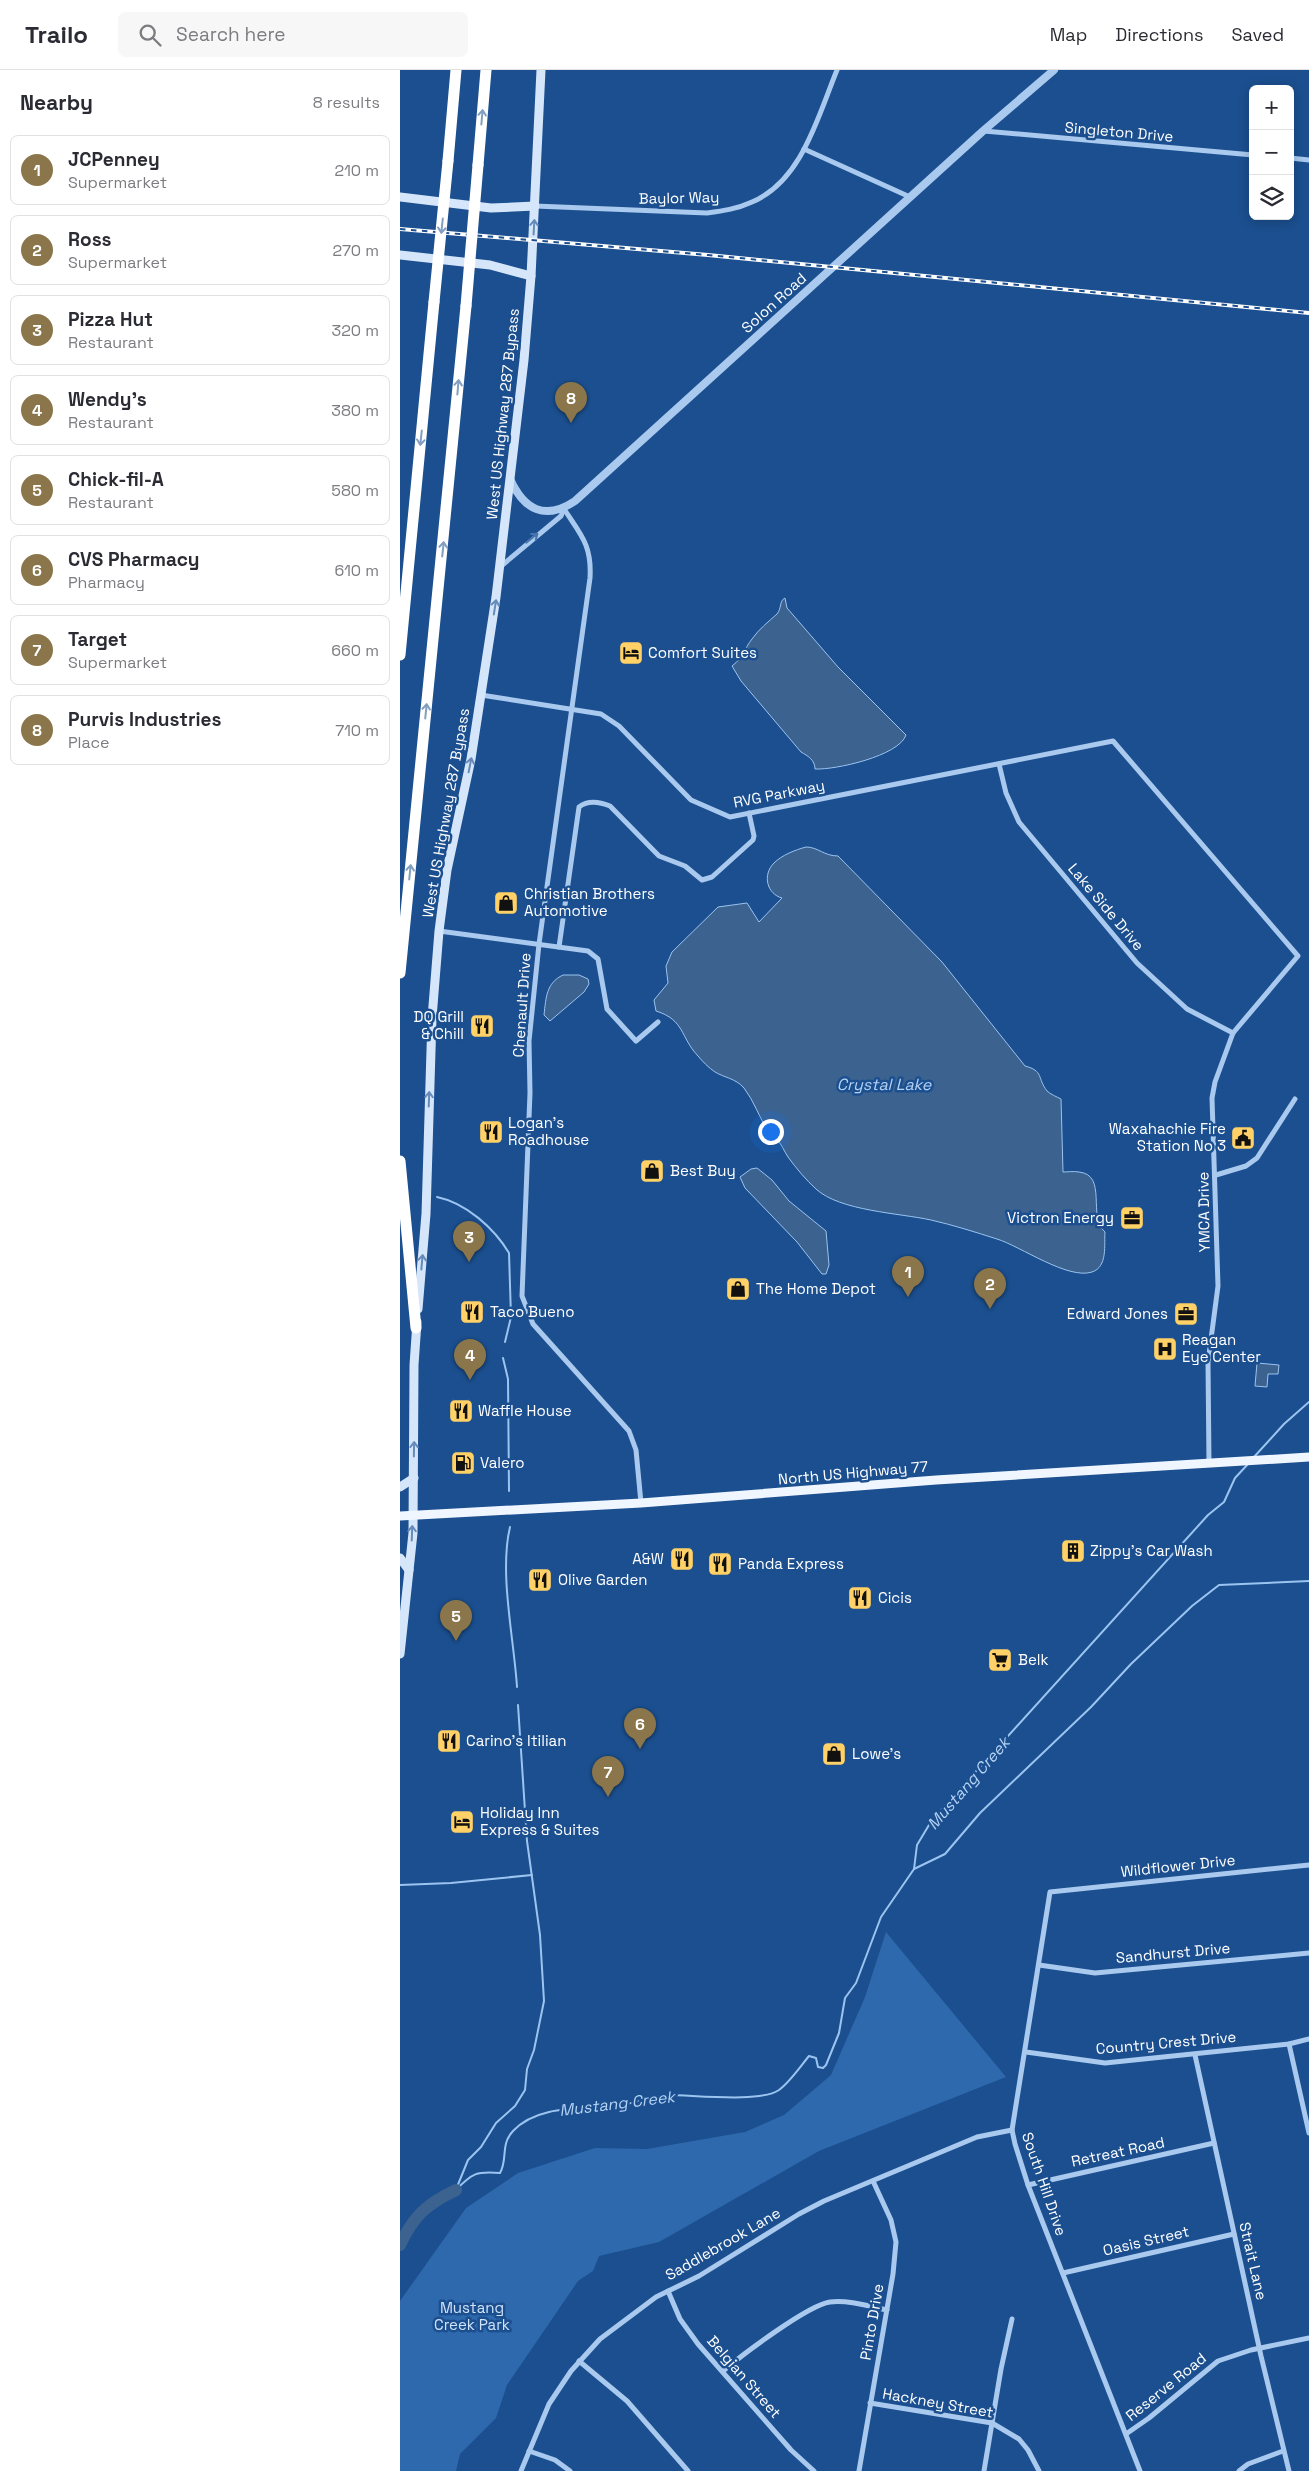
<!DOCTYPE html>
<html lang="en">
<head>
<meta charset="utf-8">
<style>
	:root { --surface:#fff; --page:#f7f7f7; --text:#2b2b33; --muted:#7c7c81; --line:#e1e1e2; --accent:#8a764a }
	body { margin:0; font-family:"Space Grotesk",sans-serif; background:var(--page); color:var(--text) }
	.controls { position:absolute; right:15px; top:15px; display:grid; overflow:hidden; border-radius:8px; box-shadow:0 2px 12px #0003 }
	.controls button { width:45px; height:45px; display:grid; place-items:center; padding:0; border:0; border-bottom:1px solid var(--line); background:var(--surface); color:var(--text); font:25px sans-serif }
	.you { position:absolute; left:370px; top:1061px; width:18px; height:18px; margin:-12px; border:4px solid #fff; border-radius:50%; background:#1a73e8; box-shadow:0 0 0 8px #1a73e833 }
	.badge { display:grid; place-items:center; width:32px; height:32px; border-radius:50%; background:var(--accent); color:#fff; font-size:16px; font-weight:700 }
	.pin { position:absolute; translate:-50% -41px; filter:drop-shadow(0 1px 2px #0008) }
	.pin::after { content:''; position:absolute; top:26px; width:18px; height:15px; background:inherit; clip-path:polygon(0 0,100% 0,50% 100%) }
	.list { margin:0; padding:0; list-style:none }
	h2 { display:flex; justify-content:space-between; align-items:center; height:65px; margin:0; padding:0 20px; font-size:21px }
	h2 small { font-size:16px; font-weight:400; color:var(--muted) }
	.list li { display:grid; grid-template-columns:32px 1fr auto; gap:15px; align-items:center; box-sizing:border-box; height:70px; margin:0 10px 10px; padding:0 10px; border:1px solid var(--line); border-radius:8px }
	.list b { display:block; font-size:19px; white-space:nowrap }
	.list p { margin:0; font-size:16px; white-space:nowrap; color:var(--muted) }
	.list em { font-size:16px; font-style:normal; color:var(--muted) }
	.icon { flex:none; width:28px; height:28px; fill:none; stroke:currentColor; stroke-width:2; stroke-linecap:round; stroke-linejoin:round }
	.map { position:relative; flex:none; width:909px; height:2401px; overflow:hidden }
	header { display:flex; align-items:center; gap:30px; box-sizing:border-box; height:70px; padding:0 25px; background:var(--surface); border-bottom:1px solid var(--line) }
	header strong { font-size:24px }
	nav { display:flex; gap:28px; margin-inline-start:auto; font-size:18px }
	.search { width:350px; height:45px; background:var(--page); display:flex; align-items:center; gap:12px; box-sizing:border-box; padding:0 18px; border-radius:8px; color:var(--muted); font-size:19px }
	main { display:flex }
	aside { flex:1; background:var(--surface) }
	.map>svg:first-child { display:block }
	.green { fill:#2e69ad }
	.water { fill:#3c6290; stroke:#9cc4f0 }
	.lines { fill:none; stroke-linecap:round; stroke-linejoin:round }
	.stream { stroke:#9cc4f0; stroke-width:2 }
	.river { stroke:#3c6290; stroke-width:12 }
	.minor { stroke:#a9c9ee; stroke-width:5 }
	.tertiary { stroke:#a9c9ee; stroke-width:8 }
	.secondary { stroke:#d6e6fa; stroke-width:9 }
	.primary { stroke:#f0f6ff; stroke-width:9 }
	.motorway { stroke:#fff; stroke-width:11 }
	.rail-casing { stroke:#fff; stroke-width:4 }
	.rail { stroke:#1b4f8f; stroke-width:2; stroke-dasharray:5.5; stroke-linecap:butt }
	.motorway-bridge { stroke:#fff; stroke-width:11 }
	.oneway { stroke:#829ec1 }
	.oneway2 { stroke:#668bba }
	.oneway3 { stroke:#4674ac }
	.labels { text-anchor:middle; stroke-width:5; stroke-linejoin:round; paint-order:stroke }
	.street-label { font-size:15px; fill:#fff; stroke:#1b4f8f }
	.poi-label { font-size:15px; fill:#fff; stroke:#1b4f8f; text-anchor:start }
	.park-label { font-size:15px; fill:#cfe3fa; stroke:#1b4f8f }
	.water-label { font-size:16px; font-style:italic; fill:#b5d3f5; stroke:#1b4f8f }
</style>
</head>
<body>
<header>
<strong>Trailo</strong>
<div class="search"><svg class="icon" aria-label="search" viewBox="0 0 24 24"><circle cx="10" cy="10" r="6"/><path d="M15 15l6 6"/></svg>Search here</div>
<nav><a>Map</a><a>Directions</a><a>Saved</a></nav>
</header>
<main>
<aside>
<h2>Nearby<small>8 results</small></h2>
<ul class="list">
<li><span class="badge">1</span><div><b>JCPenney</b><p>Supermarket</p></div><em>210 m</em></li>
<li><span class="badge">2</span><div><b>Ross</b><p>Supermarket</p></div><em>270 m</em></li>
<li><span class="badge">3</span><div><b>Pizza Hut</b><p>Restaurant</p></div><em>320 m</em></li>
<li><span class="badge">4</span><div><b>Wendy's</b><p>Restaurant</p></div><em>380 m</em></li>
<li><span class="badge">5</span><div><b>Chick-fil-A</b><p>Restaurant</p></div><em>580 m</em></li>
<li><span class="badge">6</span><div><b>CVS Pharmacy</b><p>Pharmacy</p></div><em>610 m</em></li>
<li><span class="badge">7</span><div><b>Target</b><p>Supermarket</p></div><em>660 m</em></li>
<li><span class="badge">8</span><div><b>Purvis Industries</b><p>Place</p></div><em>710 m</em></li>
</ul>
</aside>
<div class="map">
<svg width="909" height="2401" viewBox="0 0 909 2401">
	<rect width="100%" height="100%" fill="#1b4f8f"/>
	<path class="green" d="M486 1862 606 2007 419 2081 259 2172 199 2186 193 2201 178 2211 107 2315 96 2348 60 2384 56 2401H0V2231L66 2138 118 2103 195 2078 247 2079 345 2062 384 2045 431 2005 465 1927Z"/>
	<g class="water">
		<path d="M385 528 387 538 438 597 506 665C499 686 435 700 415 699 415 690 408 686 401 682L341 611 332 596C344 587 344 579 352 569 359 559 368 552 377 544 382 538 379 531 385 528Z"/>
		<path d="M406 777C418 777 424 786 438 786L542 892 625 996C644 1001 637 1008 647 1021 650 1024 657 1027 661 1029L663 1102C668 1102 673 1101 679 1102 708 1105 687 1147 705 1162 704 1174 708 1197 692 1202 668 1210 620 1176 597 1169 575 1162 553 1155 531 1150 499 1143 440 1141 416 1119 406 1110 396 1098 388 1087 384 1081 381 1073 376 1068 373 1065 370 1065 368 1061 359 1047 354 1031 344 1018 335 1008 325 1008 315 1002 309 998 302 991 298 986 280 967 285 950 256 941L254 930 268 913 266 896 272 882 318 837 347 833 359 852 382 828C367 824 362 805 374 793 382 785 395 780 406 777Z"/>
		<path d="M163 905H179L188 909 189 914 184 922 150 951 144 945C146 928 146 913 163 905Z"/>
		<path d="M357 1098 372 1110 389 1131 426 1161 429 1195 426 1204H422L397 1172 345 1118 340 1107 351 1099Z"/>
		<path d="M857 1293 879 1295 878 1304H868L867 1317 855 1316Z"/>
	</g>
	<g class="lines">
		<g class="stream">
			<path d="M37 1127C66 1133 94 1158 109 1183L111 1247 105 1272"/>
			<path d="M103 1288 108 1309 109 1421"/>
			<path d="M854 1387 884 1354 909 1332"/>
			<path d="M110 1457C99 1503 114 1569 117 1617"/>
			<path d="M514 1799 545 1784 580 1743 691 1637 731 1594 792 1536 819 1515 909 1511"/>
			<path d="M0 1815 51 1813 132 1805"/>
			<path d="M57 2117 68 2090 81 2077 96 2053 115 2036 125 2020 127 1999 134 1980 144 1931 140 1865 127 1771 118 1635"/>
			<path d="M56 2120C72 2103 77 2101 100 2103 108 2089 100 2075 113 2061 139 2033 187 2040 221 2035 237 2033 254 2025 269 2025 294 2025 360 2033 379 2020 390 2012 400 1997 409 1986L416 1988 418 1997 423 1998 426 1995 439 1963 445 1928 456 1913 481 1847 514 1799 517 1775 532 1750 808 1445 824 1432 835 1408 848 1394"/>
		</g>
		<path class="river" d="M0 2175C14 2145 27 2134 56 2120"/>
		<g class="minor">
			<path d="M584 61 853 85"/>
			<path d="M404 79 510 127"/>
			<path d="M890 88 909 90"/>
			<path d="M135 136 307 143C322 141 337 139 352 132 402 111 418 46 437 0"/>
			<path d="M164 439C181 465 192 475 190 508L139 874 129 971 130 1023 122 1226 133 1254 229 1361 236 1380 241 1433"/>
			<path d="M100 497 161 446 164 439"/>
			<path d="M81 625 201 644 219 656 291 730 330 747 713 671 898 886 833 963 815 1012 812 1028 818 1216 808 1292 809 1393"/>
			<path d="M599 694 606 723 619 752 737 893 787 939 833 963"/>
			<path d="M39 861 188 881 198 889 207 939 236 971 258 952"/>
			<path d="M159 877 179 737C188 730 200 732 210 736L259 786 285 796 302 810 312 807 353 770 354 766 349 743"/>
			<path d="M816 1105 846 1096 857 1088 895 1029"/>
			<path d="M639 1895 695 1903 909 1883"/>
			<path d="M889 1974 909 2063"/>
			<path d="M626 1982 705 1993 889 1974 909 1969"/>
			<path d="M795 1985 861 2286 889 2401"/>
			<path d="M628 2115 814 2073"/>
			<path d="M663 2203 834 2164"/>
			<path d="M268 2221 280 2249 298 2274 391 2380 414 2401"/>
			<path d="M179 2291 227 2331 288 2401"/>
			<path d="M323 2301C342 2285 408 2235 430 2232 449 2230 468 2236 487 2240"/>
			<path d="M470 2333 592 2353 619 2369 628 2380 639 2401"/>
			<path d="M726 2364 749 2348 818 2291 851 2280 909 2268"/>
			<path d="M129 2381 155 2390 170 2401"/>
			<path d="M121 2401 149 2334 171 2301 200 2269 256 2227 299 2206 399 2144 424 2131 577 2067 612 2060"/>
			<path d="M459 2401 493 2204 496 2172 491 2150 473 2111"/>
			<path d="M584 2401 601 2299 612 2249"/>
			<path d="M740 2401 628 2115 615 2074 612 2060 650 1822 909 1795"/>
			<path d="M839 2401 848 2394 883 2381"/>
		</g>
		<path class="tertiary" d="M110 409C124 440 145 451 175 431L583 61 654 0"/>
		<g class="secondary">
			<path d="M0 127 91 138 135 136"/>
			<path d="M0 185 90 195 131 206"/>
			<path d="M18 1239 26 1144 32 948 39 861 47 800 71 689 96 527 124 290 131 206 141 0"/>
			<path d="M0 1417 14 1408"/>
			<path d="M0 1488 9 1500"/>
			<path d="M0 1584 13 1463 14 1295 17 1252"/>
		</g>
		<path class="primary" d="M0 1446 241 1433 536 1410 909 1387"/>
		<g class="motorway">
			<path d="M48 91 56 0"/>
			<path d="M78 95 86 0"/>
			<path d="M0 585 34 232"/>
			<path d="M0 903 66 236"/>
			<path d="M0 1091 16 1258"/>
		</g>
		<defs>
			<path id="rail" d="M0 159 308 185 909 243"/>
		</defs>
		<use href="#rail" class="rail-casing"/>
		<use href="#rail" class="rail"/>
		<g class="motorway-bridge">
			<path d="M34 232 48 91"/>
			<path d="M66 236 78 95"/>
		</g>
	</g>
	<defs><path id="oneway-shaft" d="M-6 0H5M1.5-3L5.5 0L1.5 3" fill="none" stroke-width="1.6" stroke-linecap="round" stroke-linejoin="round" transform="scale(1.25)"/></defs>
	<g class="oneway">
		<use href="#oneway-shaft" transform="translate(82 47) rotate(-85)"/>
		<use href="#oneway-shaft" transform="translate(42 156) rotate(96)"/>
		<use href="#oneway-shaft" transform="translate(58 317) rotate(-85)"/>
		<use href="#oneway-shaft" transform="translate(21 368) rotate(96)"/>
		<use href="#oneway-shaft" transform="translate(43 479) rotate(-84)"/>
		<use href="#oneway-shaft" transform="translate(26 641) rotate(-84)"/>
		<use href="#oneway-shaft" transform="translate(10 802) rotate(-84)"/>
	</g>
	<g class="oneway2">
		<use href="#oneway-shaft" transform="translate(134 157) rotate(-87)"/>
		<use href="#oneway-shaft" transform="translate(95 537) rotate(-81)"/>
		<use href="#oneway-shaft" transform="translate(70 695) rotate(-79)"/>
		<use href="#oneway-shaft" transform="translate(29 1029) rotate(-88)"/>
		<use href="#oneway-shaft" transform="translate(22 1192) rotate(-85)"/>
		<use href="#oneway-shaft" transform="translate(14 1379) rotate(-89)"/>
		<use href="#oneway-shaft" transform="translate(12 1463) rotate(-88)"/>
	</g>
	<use class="oneway3" href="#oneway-shaft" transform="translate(132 468) rotate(-39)"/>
	<defs>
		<symbol id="hotel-square" viewBox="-11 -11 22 22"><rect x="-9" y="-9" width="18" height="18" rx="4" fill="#ffd166" stroke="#1b4f8f"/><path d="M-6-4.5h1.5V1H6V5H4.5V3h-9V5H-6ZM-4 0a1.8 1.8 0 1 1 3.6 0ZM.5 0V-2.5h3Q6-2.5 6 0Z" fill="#111"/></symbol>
		<symbol id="shop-square" viewBox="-11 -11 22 22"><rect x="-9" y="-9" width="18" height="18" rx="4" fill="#ffd166" stroke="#1b4f8f"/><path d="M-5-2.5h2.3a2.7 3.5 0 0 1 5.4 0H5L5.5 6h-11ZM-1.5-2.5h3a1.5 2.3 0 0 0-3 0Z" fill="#111"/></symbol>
		<symbol id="restaurant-square" viewBox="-11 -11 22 22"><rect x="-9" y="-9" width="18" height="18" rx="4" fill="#ffd166" stroke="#1b4f8f"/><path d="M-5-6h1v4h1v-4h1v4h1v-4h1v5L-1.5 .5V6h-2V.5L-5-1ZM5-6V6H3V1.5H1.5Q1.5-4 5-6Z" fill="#111"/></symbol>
		<symbol id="civic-square" viewBox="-11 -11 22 22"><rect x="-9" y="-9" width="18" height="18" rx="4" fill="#ffd166" stroke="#1b4f8f"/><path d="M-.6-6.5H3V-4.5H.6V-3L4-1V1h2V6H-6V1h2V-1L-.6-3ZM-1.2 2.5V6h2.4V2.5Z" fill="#111"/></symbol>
		<symbol id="office-square" viewBox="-11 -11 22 22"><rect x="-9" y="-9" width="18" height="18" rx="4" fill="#ffd166" stroke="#1b4f8f"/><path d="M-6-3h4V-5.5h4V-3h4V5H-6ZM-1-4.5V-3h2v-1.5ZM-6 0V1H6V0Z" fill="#111"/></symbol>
		<symbol id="hospital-square" viewBox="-11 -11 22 22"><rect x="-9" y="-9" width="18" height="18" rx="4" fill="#ffd166" stroke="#1b4f8f"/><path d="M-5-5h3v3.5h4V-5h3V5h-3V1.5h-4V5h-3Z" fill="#111"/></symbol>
		<symbol id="fuel-square" viewBox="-11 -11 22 22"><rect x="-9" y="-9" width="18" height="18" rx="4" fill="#ffd166" stroke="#1b4f8f"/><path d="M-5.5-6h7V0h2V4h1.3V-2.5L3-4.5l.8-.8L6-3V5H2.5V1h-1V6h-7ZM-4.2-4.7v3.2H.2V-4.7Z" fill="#111"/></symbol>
		<symbol id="building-square" viewBox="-11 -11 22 22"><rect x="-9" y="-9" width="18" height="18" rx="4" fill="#ffd166" stroke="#1b4f8f"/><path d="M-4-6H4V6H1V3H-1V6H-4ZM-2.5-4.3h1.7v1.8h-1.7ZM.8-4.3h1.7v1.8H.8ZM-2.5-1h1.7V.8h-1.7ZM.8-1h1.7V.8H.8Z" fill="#111"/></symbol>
		<symbol id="supermarket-square" viewBox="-11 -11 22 22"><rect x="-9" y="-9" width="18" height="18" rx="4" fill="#ffd166" stroke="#1b4f8f"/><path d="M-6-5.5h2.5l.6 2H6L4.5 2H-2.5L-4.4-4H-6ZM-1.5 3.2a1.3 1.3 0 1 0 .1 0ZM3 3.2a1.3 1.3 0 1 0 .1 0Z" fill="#111"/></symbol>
	</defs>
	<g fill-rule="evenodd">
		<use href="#hotel-square" x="217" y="569" width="28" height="28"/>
		<use href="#shop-square" x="92" y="819" width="28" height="28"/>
		<use href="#restaurant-square" x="68" y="942" width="28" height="28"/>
		<use href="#restaurant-square" x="77" y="1048" width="28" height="28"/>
		<use href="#civic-square" x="829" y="1054" width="28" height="28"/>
		<use href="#shop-square" x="238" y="1087" width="28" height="28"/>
		<use href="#office-square" x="718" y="1134" width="28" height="28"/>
		<use href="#shop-square" x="324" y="1205" width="28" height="28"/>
		<use href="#restaurant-square" x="58" y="1228" width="28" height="28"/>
		<use href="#office-square" x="772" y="1230" width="28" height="28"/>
		<use href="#hospital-square" x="751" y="1265" width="28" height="28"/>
		<use href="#restaurant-square" x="47" y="1327" width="28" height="28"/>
		<use href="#fuel-square" x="49" y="1379" width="28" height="28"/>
		<use href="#building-square" x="659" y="1467" width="28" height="28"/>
		<use href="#restaurant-square" x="268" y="1475" width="28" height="28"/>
		<use href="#restaurant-square" x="306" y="1480" width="28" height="28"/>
		<use href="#restaurant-square" x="126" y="1496" width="28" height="28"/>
		<use href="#restaurant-square" x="446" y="1514" width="28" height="28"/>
		<use href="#supermarket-square" x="586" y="1576" width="28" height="28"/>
		<use href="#restaurant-square" x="35" y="1657" width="28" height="28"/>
		<use href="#shop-square" x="420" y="1670" width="28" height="28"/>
		<use href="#hotel-square" x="48" y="1738" width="28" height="28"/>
	</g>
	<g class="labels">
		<g class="street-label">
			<text transform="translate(719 62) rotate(5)" y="5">Singleton Drive</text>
			<text transform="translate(279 128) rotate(-1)" y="5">Baylor Way</text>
			<text transform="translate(374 233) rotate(-42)" y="5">Solon Road</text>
			<text transform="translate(103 344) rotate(-84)" y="5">West US Highway 287 Bypass</text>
			<text transform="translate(379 724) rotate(-11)" y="5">RVG Parkway</text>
			<text transform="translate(46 743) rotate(-80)" y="5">West US Highway 287 Bypass</text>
			<text transform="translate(706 837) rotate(50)" y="5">Lake Side Drive</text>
			<text transform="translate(122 935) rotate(-86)" y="5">Chenault Drive</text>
			<text transform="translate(804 1142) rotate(-91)" y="5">YMCA Drive</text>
			<text transform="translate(453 1403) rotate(-5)" y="5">North US Highway 77</text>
			<text transform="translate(778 1796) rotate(-6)" y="5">Wildflower Drive</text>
			<text transform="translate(773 1883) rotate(-5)" y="5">Sandhurst Drive</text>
			<text transform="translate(766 1973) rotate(-5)" y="5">Country Crest Drive</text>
			<text transform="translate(718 2082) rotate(-12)" y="5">Retreat Road</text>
			<text transform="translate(644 2114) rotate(71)" y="5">South Hill Drive</text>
			<text transform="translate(746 2171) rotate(-13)" y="5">Oasis Street</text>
			<text transform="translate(323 2174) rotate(-30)" y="5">Saddlebrook Lane</text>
			<text transform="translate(853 2191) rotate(77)" y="5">Strait Lane</text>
			<text transform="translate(472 2252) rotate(-80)" y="5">Pinto Drive</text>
			<text transform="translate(344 2307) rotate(49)" y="5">Belgian Street</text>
			<text transform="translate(766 2317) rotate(-39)" y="5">Reserve Road</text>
			<text transform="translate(538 2333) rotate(10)" y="5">Hackney Street</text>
		</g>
		<g class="poi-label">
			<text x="248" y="588">Comfort Suites</text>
			<text x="124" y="829">Christian Brothers<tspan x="124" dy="17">Automotive</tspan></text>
			<text x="64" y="952" text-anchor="end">DQ Grill<tspan x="64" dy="17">&amp; Chill</tspan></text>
			<text x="108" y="1058">Logan's<tspan x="108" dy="17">Roadhouse</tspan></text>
			<text x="826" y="1064" text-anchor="end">Waxahachie Fire<tspan x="826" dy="17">Station No 3</tspan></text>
			<text x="270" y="1106">Best Buy</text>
			<text x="714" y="1153" text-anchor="end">Victron Energy</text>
			<text x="356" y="1224">The Home Depot</text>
			<text x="90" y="1247">Taco Bueno</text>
			<text x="768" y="1249" text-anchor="end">Edward Jones</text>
			<text x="782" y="1275">Reagan<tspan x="782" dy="17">Eye Center</tspan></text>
			<text x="78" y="1346">Waffle House</text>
			<text x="80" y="1398">Valero</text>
			<text x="690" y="1486">Zippy's Car Wash</text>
			<text x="264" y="1494" text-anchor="end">A&amp;W</text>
			<text x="338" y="1499">Panda Express</text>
			<text x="158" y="1515">Olive Garden</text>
			<text x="478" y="1533">Cicis</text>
			<text x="618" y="1595">Belk</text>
			<text x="66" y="1676">Carino's Itilian</text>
			<text x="452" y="1689">Lowe's</text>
			<text x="80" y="1748">Holiday Inn<tspan x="80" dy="17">Express &amp; Suites</tspan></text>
		</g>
		<g class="park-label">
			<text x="72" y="2243">Mustang<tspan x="72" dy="17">Creek Park</tspan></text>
		</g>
		<g class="water-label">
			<text x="484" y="1020">Crystal Lake</text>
			<text transform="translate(568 1713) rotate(-49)" y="6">Mustang Creek</text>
			<text transform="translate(217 2033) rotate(-7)" y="6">Mustang Creek</text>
		</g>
	</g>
</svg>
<div class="controls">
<button>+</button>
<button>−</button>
<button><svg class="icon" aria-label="layers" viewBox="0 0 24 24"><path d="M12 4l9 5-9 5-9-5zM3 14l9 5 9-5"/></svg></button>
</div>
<div class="you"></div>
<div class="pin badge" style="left:508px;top:1227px">1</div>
<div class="pin badge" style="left:590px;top:1239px">2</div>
<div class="pin badge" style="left:69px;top:1192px">3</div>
<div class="pin badge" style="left:70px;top:1310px">4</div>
<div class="pin badge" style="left:56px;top:1571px">5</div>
<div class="pin badge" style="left:240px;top:1679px">6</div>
<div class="pin badge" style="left:208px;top:1727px">7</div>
<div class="pin badge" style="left:171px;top:353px">8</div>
</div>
</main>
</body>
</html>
